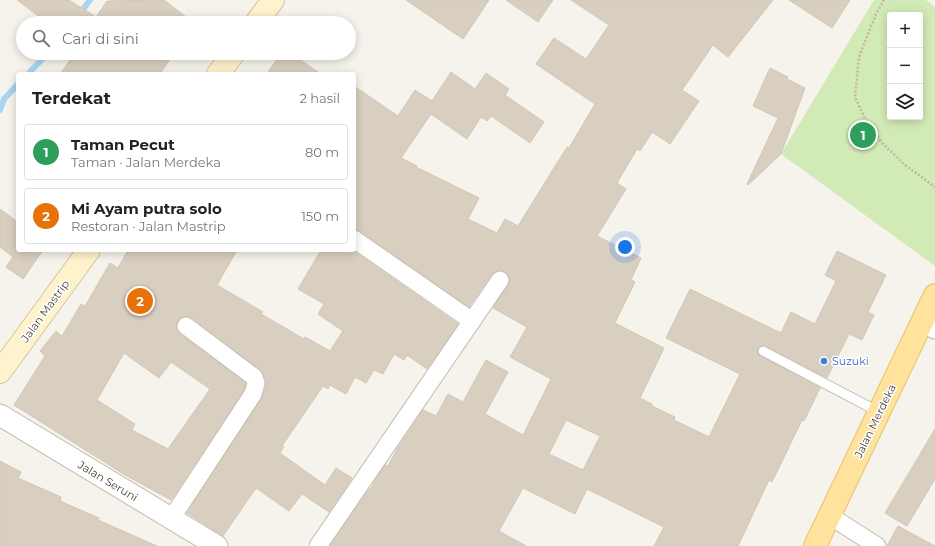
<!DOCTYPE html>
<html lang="id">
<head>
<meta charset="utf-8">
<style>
	:root { --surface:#fff; --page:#f6f6f6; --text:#222; --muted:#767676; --line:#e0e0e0; --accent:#fc3f1d }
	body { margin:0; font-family:Montserrat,sans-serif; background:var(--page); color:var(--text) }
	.controls { position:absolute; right:12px; top:12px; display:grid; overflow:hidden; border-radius:4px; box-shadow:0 2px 10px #0003 }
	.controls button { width:36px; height:36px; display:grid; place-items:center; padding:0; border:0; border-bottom:1px solid var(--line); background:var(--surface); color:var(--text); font:20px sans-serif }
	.you { position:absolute; left:625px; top:247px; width:14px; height:14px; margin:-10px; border:3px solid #fff; border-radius:50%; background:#1a73e8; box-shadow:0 0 0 6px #1a73e833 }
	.badge { display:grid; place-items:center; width:26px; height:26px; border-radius:50%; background:var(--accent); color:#fff; font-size:13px; font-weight:700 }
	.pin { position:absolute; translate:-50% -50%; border:2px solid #fff; box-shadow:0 1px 4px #0006 }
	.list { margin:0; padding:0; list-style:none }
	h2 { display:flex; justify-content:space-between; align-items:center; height:52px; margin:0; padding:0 16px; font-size:17px }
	h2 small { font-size:13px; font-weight:400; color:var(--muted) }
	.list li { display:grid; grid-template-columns:26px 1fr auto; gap:12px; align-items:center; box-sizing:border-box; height:56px; margin:0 8px 8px; padding:0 8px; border:1px solid var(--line); border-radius:4px }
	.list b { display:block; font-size:15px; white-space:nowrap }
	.list p { margin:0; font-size:13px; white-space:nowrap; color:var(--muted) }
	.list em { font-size:13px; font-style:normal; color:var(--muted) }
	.icon { flex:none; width:22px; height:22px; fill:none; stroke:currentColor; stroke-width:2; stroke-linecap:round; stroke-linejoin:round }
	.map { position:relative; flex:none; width:935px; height:546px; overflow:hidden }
	.search { position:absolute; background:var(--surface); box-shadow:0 2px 10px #0003; left:16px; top:16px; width:340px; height:44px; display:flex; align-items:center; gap:10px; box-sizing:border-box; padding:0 14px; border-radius:22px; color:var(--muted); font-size:15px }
	.panel { position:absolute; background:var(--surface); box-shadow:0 2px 10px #0003; left:16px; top:72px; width:340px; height:180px; border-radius:4px }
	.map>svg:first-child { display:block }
	.green { fill:#d2eab5; fill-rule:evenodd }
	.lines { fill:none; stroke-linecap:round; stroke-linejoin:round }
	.stream { stroke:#a9d4f2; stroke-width:6 }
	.building { fill:#d8cfc1; stroke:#d3c7b4; fill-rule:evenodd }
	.service-casing { stroke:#c2bbae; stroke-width:11 }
	.minor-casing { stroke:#c2bbae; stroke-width:19 }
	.tertiary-casing { stroke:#c2bbae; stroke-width:23 }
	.secondary-casing { stroke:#d6c79b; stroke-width:24 }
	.primary-casing { stroke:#e6c16a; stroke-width:24 }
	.path { stroke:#c4b79f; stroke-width:2.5; stroke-dasharray:2 2; stroke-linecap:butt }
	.service { stroke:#fff; stroke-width:9 }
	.minor { stroke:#fff; stroke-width:17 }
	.tertiary { stroke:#fff; stroke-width:21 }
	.secondary { stroke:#fff3cd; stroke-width:22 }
	.primary { stroke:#ffe39c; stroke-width:22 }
	.shop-dot { fill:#3f7fe0; stroke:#fff; stroke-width:1.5 }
	.labels { text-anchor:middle; stroke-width:3; stroke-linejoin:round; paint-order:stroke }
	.street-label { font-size:11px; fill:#4b4439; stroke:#fff }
	.shop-label { font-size:11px; fill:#366cbe; stroke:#fff; text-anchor:start }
</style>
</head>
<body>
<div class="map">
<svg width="935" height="546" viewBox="0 0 935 546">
	<rect width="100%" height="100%" fill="#f6f3ec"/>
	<path class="green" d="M874 0H926L935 7V266L781 154ZM890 15H920V117H890Z"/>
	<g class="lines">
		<g class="stream">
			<path d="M73 23 90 0"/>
			<path d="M28 74 48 53"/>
			<path d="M0 110 4 99 18 84"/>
		</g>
	</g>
	<g class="building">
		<path d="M17 0H69L96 17 107 1 164 0 194 23H45L40 20 41 18Z"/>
		<path d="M406 0H489L463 39Z"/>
		<path d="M506 0H553L538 22Z"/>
		<path d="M571 0H773L728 57 713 45 682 90 699 101 670 144 652 132 640 151 637 149 617 183 626 189 597 236 641 258 631 280 635 282 615 323 664 348 640 398 652 404V406L675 417 674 420 709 437 740 374 666 338 690 289 781 333 791 312 815 324 836 281 825 275 837 251 886 275 868 312 874 315 862 340 849 334 827 378 766 346 762 345 758 348 757 352 760 356 820 388 804 421 802 420 772 482 769 480 738 546H654L664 527 587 489 575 514 523 488 499 531 526 546H330L369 489 370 490 377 477 385 465 388 466 397 449 423 410 436 416 448 394 463 402 486 360 508 372 485 414 523 435 551 379 510 357 527 327 493 308 508 285 510 280 509 276 506 272 500 270 496 271 492 274 469 307 360 231 354 229V86L398 116 415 90 432 101 451 72 475 89 486 73 509 89 505 95 544 122 530 143 491 116 487 121 481 117 467 139 431 114 401 158 417 166 416 167 479 198 468 219 497 233 505 219 518 226 567 147 569 148 595 104 536 64 554 38 586 59 609 25ZM566 420 600 436 583 470 549 454Z"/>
		<path d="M789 0H850L832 28Z"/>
		<path d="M75 53H174L160 74H60Z"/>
		<path d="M281 53H290L321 74H267Z"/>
		<path d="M770 68 788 77 787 79 805 88 781 154 748 185 747 184 778 118 753 106Z"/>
		<path d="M0 209 18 222V250H43L23 279 6 267 13 257 0 247Z"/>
		<path d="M128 250H237L217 285 263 312 261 314 304 339 305 337 330 351 343 331 318 314 324 304 298 289 321 250H352L458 324 427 369 407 355 404 360 394 354 383 374 374 370 366 383 355 377 346 394 330 385 328 389 323 386 282 446 284 447 280 453 325 485 336 468 352 478 329 512 302 494 289 511 256 488 223 536 187 513 261 399 266 386V380L263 374 260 369 192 318 187 316 182 317 178 320 176 325 177 330 180 334 246 383 244 390 171 500 125 475 14 405 45 356 40 351 56 331 62 336 81 304 85 306 110 263 118 268ZM124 353 159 378 171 362 210 389 168 449 132 430 135 424 97 400Z"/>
		<path d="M935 429V479L907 526 885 513Z"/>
		<path d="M0 461 21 472 18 478 61 497 60 501 99 518 98 520 157 546H0Z"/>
		<path d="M898 526 935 546H887Z"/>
	</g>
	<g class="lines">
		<defs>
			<path id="service" d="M763 351 879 412"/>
			<g id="minor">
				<path d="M354 239 472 321"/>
				<path d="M830 516 877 546"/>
				<path d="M171 519 253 394 256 383 254 377 186 326"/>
				<path d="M318 546 500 280"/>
			</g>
			<g id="tertiary">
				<path d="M923 321 935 328"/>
				<path d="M0 415 217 546"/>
			</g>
			<g id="secondary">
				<path d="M256 23 273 0"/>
				<path d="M218 74 234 53"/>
				<path d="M0 372 89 250"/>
			</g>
			<path id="primary" d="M815 546 935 295"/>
		</defs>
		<use href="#service" class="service-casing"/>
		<use href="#minor" class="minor-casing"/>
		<use href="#tertiary" class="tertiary-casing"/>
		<use href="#secondary" class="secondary-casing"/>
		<use href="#primary" class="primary-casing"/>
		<path class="path" d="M884 0 876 14 859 57 855 97 865 119 882 143 905 165 935 187"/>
		<use href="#service" class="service"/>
		<use href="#minor" class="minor"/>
		<use href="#tertiary" class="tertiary"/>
		<use href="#secondary" class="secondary"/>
		<use href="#primary" class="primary"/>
	</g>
	<circle class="shop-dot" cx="824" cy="361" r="4"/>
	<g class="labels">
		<g class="street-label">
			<text transform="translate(45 311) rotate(-54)" y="4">Jalan Mastrip</text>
			<text transform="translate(875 421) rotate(-64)" y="4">Jalan Merdeka</text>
			<text transform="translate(108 481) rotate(31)" y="4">Jalan Seruni</text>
		</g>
		<g class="shop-label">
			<text x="832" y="365">Suzuki</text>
		</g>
	</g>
</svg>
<div class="controls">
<button>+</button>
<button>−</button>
<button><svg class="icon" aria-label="layers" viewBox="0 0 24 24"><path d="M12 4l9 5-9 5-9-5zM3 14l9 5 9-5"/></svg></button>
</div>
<div class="you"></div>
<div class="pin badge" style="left:863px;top:135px;background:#2e9e5b">1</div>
<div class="pin badge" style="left:140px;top:301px;background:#e8710a">2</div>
<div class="search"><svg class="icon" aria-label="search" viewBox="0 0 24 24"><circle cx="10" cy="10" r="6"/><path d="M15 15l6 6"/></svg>Cari di sini</div>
<section class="panel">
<h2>Terdekat<small>2 hasil</small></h2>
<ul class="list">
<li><span class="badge" style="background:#2e9e5b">1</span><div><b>Taman Pecut</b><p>Taman · Jalan Merdeka</p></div><em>80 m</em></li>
<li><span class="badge" style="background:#e8710a">2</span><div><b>Mi Ayam putra solo</b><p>Restoran · Jalan Mastrip</p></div><em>150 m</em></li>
</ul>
</section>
</div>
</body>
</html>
